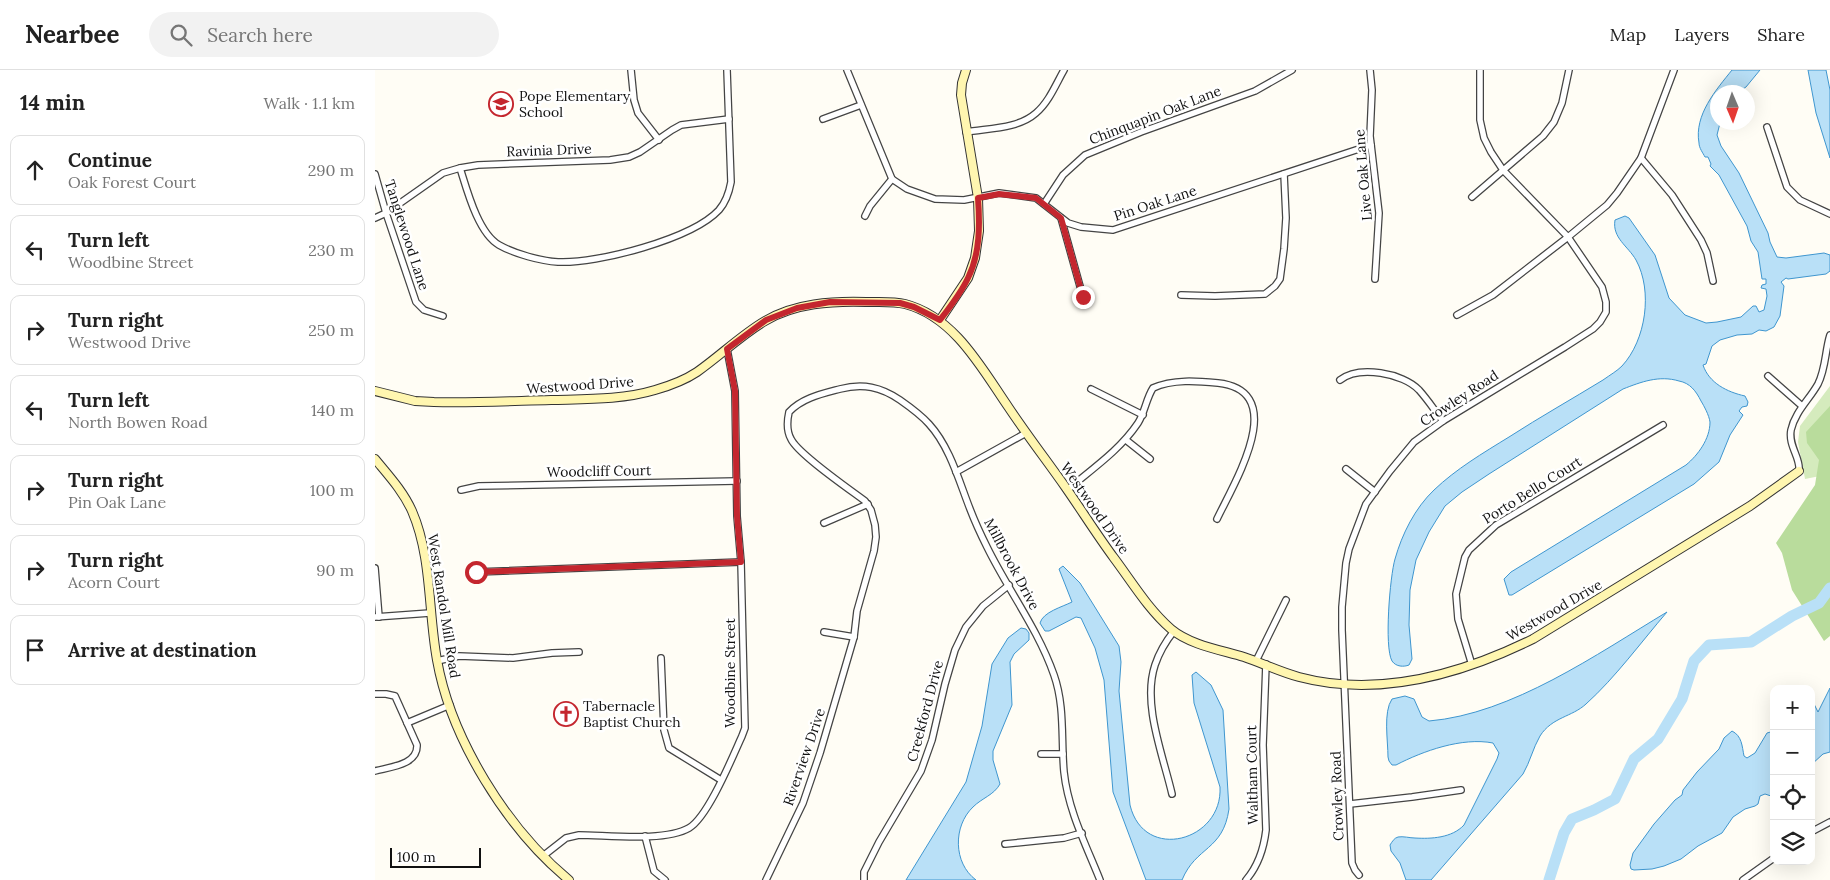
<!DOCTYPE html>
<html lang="en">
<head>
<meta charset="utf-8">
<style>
	:root { --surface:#fff; --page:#f2f2f2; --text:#222; --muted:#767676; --line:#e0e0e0 }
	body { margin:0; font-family:Lora,serif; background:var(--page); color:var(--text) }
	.controls { position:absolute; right:15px; bottom:15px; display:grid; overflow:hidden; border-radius:10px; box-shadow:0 5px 20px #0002 }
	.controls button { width:45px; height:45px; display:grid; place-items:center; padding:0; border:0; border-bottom:1px solid var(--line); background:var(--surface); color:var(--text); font:25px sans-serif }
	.compass { position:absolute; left:1335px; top:15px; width:45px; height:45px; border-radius:50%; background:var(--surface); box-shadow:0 5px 20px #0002; rotate:178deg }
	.scale { position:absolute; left:15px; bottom:12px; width:91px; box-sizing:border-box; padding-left:5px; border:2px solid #111; border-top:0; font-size:14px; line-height:18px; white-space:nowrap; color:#111; -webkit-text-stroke:4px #fff; paint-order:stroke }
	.stop { position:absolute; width:15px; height:15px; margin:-11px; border:4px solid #c4262e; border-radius:50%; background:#fff }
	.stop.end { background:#c4262e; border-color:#fff; box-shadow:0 1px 5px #0008 }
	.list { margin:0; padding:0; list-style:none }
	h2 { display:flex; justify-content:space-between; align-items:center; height:65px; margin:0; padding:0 20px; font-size:21px }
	h2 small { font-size:16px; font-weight:400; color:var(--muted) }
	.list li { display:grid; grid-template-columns:32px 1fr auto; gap:15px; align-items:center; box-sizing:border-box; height:70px; margin:0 10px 10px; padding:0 10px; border:1px solid var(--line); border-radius:10px }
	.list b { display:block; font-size:19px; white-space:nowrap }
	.list p { margin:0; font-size:16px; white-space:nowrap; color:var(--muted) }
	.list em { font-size:16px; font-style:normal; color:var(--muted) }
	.icon { flex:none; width:28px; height:28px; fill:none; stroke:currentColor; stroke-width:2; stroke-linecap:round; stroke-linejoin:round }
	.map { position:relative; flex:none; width:1455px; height:810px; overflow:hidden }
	header { display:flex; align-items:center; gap:30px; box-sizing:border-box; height:70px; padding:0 25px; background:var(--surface); border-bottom:1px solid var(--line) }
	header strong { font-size:24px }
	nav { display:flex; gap:28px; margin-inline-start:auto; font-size:18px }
	.search { width:350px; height:45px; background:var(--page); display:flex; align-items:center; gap:12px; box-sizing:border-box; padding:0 18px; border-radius:28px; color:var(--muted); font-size:19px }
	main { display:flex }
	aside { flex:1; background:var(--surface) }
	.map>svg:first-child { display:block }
	.green { fill:#d5ebbd }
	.forest { fill:#b9dc9c }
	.water { fill:#b9e0f7; stroke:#3f96cf }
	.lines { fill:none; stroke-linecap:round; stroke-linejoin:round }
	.river { stroke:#b9e0f7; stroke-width:11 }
	.street-casing { stroke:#444; stroke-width:8 }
	.secondary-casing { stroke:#333; stroke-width:10 }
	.street { stroke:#fff; stroke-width:5.5 }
	.secondary { stroke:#fff6b0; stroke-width:8 }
	.route { stroke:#c4262e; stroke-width:6 }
	.labels { text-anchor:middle; stroke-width:5; stroke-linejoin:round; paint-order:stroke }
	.poi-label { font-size:14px; fill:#111; stroke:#fff; text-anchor:start }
	.street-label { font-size:14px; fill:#111; stroke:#fff }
</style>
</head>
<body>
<header>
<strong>Nearbee</strong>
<div class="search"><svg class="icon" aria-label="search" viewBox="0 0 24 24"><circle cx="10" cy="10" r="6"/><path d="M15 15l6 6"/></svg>Search here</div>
<nav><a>Map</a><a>Layers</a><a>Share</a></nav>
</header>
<main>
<aside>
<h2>14 min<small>Walk · 1.1 km</small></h2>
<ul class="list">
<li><svg class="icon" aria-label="ahead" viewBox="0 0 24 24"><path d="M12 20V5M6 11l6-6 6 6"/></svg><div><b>Continue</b><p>Oak Forest Court</p></div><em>290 m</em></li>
<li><svg class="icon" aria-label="left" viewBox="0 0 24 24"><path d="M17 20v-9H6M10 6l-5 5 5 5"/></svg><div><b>Turn left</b><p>Woodbine Street</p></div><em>230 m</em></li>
<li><svg class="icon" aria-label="right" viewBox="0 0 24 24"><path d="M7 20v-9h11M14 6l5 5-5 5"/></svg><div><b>Turn right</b><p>Westwood Drive</p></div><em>250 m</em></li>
<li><svg class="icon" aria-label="left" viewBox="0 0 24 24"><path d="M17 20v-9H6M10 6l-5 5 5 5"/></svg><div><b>Turn left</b><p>North Bowen Road</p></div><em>140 m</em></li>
<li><svg class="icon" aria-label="right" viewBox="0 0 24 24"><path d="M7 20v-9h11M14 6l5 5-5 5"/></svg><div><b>Turn right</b><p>Pin Oak Lane</p></div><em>100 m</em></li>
<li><svg class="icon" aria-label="right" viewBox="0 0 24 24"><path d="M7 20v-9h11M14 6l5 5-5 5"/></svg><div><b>Turn right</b><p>Acorn Court</p></div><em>90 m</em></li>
<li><svg class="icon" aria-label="arrive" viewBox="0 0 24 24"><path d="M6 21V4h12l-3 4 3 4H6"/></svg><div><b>Arrive at destination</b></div></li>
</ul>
</aside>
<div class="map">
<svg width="1455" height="810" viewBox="0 0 1455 810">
	<rect width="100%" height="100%" fill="#fffdf5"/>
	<path class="green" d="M1455 316V404L1430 409 1423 372 1425 356Z"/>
	<path class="forest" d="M1455 336V566L1449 571 1417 520 1407 483 1401 473 1440 415 1444 390 1432 373 1431 362Z"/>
	<g class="water">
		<path d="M1357 0H1385L1371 17 1363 22H1342V52L1345 53 1342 65 1346 76 1364 103 1393 163 1395 172 1402 187 1411 188 1449 183 1455 185V201L1451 204 1413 209 1411 208 1406 212 1409 216 1405 246 1399 257 1391 261 1384 260 1377 264 1362 265 1345 270 1337 276 1331 294 1328 295C1334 313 1352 322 1370 326L1373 332 1372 336 1367 337 1364 341 1368 345 1355 365 1344 392 1319 414 1137 525H1134L1129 509 1136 502 1311 395C1323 385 1335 369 1335 352 1334 345 1329 336 1326 331 1321 321 1315 313 1304 311 1284 305 1266 312 1248 319L1114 404 1087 422 1070 436 1054 462 1041 490 1035 520 1034 555 1037 589 1034 595C1029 597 1021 597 1017 591 1009 577 1015 506 1020 489 1027 464 1040 438 1059 420 1081 399 1108 383 1134 367 1165 347 1197 329 1228 310 1235 305 1242 301 1247 296 1271 270 1278 221 1261 190 1253 176 1237 168 1240 150L1250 146 1254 148 1280 185 1294 228 1310 245 1331 253 1342 252 1366 247 1378 236H1381L1384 242 1389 240 1392 226 1391 219 1386 218 1387 215 1391 214V209H1387L1383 182 1376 171 1372 156 1344 105 1335 96 1336 94 1333 87H1330C1328 83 1324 78 1324 73 1319 45 1341 20 1357 0Z"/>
		<path d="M1433 0H1451L1455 20V88L1441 43Z"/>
		<path d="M688 496 705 513 744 576 746 592 744 621 755 735C769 793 848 771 845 717L819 633 817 605 821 602 836 615 848 640 854 739C848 781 821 776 807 810H771L738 722 729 610 720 578 706 548 701 547 674 561H670L665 553C668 542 687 537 697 532L684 499Z"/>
		<path d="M1292 542C1267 571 1240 608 1211 634 1197 647 1177 647 1165 666 1158 678 1155 692 1148 704L1056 810H1031L1025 793 1016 781 1015 775C1017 772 1019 768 1023 767 1028 766 1035 768 1040 768 1056 769 1077 768 1089 755L1122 689 1124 683 1118 673C1087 667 1048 681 1021 695H1017L1014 691 1013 687C1013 671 1008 642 1017 629L1030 626 1039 629 1047 647 1054 651C1137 644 1222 584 1292 542Z"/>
		<path d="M646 558 651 559 654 563V570L639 584 635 592 637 635 618 681V690L625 714C619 725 607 728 598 737 578 756 578 793 601 810H531L591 712 607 656 617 594 633 568Z"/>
		<path d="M1455 618V682L1448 684 1436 695V628L1443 642Z"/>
		<path d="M1357 661C1367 666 1367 676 1369 686L1372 688 1380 683 1392 663 1399 661V727L1390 724 1385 726 1383 734 1380 736 1370 739 1358 747 1347 763 1323 776 1306 789 1289 796 1277 799 1259 800 1256 799 1255 795 1258 783 1279 754 1300 730 1307 725 1308 720 1322 702 1344 679 1349 668Z"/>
	</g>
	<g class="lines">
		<path class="river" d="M1174 810 1189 763 1197 749 1219 740 1240 729 1259 689 1283 669 1307 629 1319 591 1334 575 1376 572 1417 546 1444 533 1455 518"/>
		<defs>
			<g id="street">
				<path d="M256 0 259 30 263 43 284 70"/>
				<path d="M472 0 517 109 532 119 560 129 589 130 624 123 661 128 693 153 706 157 738 160 996 75"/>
				<path d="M995 0 997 20 995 66 1004 143 1000 209"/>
				<path d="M448 49 486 35"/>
				<path d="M1392 57 1412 117 1425 130 1455 144"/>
				<path d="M591 62C614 58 643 59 661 43 674 32 681 14 689 0"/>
				<path d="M1266 88 1297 125 1326 170 1332 183 1338 211"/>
				<path d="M85 98C92 120 103 163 124 175 140 184 166 191 183 192 222 194 317 169 344 140 351 132 354 123 356 112L352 0"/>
				<path d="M0 104 11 143 41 232 49 240 68 246"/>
				<path d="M1097 127 1168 66 1179 52 1187 33 1194 0"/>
				<path d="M669 134 688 105 710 85 766 62 880 21 917 0"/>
				<path d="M490 146 495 136 517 109"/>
				<path d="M0 148 11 143 68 103 85 98 103 95 235 90 254 87 265 82 297 60 306 55 354 49"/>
				<path d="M686 148 708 227"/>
				<path d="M806 225 840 226 890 224 900 216 905 209 909 179 911 148 909 104"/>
				<path d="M1082 245 1118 225 1193 167 1232 135 1242 123 1266 88 1299 0"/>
				<path d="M1393 306 1427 336"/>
				<path d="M965 310C984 295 1028 303 1044 320 1053 330 1060 341 1068 351"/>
				<path d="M716 319 768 345"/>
				<path d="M751 370 775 389"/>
				<path d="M971 399 1000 422"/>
				<path d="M1424 401C1426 388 1413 376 1416 360 1420 342 1434 330 1443 314 1451 298 1450 281 1455 265"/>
				<path d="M581 402 651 363"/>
				<path d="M86 420 104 416 362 411"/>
				<path d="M692 420C717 399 745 380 763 353 770 342 771 329 778 318 798 309 822 311 843 313 916 321 859 413 842 449"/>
				<path d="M449 453 493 434"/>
				<path d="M0 498 4 547"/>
				<path d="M101 502 366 492"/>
				<path d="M0 547 55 543"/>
				<path d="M449 562 479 567"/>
				<path d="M286 588 289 660 294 678 346 710"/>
				<path d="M62 591 84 586 138 588 177 583 204 582"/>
				<path d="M881 591 911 530"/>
				<path d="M1097 595 1083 549 1081 524 1090 487 1094 480 1121 455 1288 355"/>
				<path d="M0 624H11L20 626 42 675C43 695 15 697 0 701"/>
				<path d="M32 653 75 635"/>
				<path d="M666 684H688"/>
				<path d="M797 724C788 685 767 634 780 595 784 583 791 571 799 561"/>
				<path d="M975 734 1037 727 1086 720"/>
				<path d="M1436 762 1455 752"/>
				<path d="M270 766 279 801 290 810"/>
				<path d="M630 774 689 768 707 763"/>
				<path d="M168 786 191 768 204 765C232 765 290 772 314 758 333 747 357 688 367 666L370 658 366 492 362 446 360 321 352 279"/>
				<path d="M984 805 980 800 977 793 967 560V537L971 493 974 479 991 434 1015 401 1039 372 1068 351 1190 277 1218 259 1225 252 1231 242V232L1227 217 1193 167 1128 100 1116 82 1109 68 1105 50V0"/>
				<path d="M391 810 428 733 445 683 479 567 482 541 499 481 501 467 500 455 496 440 490 431C474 419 423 384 416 369 411 360 412 351 414 342 427 328 446 324 465 319 488 313 506 317 525 330 535 337 546 345 554 354 575 377 584 411 595 439 600 452 606 465 612 477 633 520 663 559 679 605 690 636 686 670 689 702 693 740 711 775 725 810"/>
				<path d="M489 810V802L504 772 546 701 557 670 570 614 580 580 591 557 608 536 634 515"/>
				<path d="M871 810C883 796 889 777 891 760L888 675 891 594"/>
				<path d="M1368 810 1399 788"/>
			</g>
			<g id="secondary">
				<path d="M565 250 593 208 600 188 604 161 603 128 586 25 587 13 591 0"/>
				<path d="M0 321 40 331 59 332C98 333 137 331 176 330 211 329 247 330 280 320 294 316 310 310 322 302 345 286 366 265 390 251 420 233 457 231 491 232 504 232 518 231 530 234 580 247 607 299 634 338 652 365 672 391 691 418 707 441 722 465 739 488 757 512 773 539 796 559 815 575 846 580 869 587 887 593 905 602 924 607 1003 628 1087 604 1158 569L1375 436 1424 401"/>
				<path d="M0 389C14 406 28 421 37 441 57 487 53 541 62 590 76 669 132 759 194 810"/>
			</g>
		</defs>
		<use href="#street" class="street-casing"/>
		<use href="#secondary" class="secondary-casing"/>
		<use href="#street" class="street"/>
		<use href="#secondary" class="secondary"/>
	</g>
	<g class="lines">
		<path class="route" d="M101 502 366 492 362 446 360 321 352 279 391 250 422 238 455 232 525 233 539 237 565 250C575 237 586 223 593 208 605 184 605 155 603 128L624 124 661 128 686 148 708 227"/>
	</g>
	<defs>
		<symbol id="school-ring" viewBox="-11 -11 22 22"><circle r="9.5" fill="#fff" stroke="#c4262e" stroke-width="1.5"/><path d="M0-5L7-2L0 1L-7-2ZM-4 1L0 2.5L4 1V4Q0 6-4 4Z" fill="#c4262e"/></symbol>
		<symbol id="church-ring" viewBox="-11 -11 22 22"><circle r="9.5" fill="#fff" stroke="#c4262e" stroke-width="1.5"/><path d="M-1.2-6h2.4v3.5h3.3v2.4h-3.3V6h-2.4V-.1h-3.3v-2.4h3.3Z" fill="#c4262e"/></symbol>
	</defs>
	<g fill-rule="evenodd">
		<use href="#school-ring" x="112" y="20" width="28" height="28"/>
		<use href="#church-ring" x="177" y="630" width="28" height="28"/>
	</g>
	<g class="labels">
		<g class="poi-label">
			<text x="144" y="31">Pope Elementary<tspan x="144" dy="16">School</tspan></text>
			<text x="208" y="641">Tabernacle<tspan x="208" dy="16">Baptist Church</tspan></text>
		</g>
		<g class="street-label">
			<text transform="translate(780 45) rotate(-21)" y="5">Chinquapin Oak Lane</text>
			<text transform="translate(174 80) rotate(-2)" y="5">Ravinia Drive</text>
			<text transform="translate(988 105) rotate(-95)" y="5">Live Oak Lane</text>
			<text transform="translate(780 133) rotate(-18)" y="5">Pin Oak Lane</text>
			<text transform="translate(32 165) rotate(72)" y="5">Tanglewood Lane</text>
			<text transform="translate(205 315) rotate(-4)" y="5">Westwood Drive</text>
			<text transform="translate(1084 328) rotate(-33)" y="5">Crowley Road</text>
			<text transform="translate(224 401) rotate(-1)" y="5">Woodcliff Court</text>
			<text transform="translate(1157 420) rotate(-32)" y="5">Porto Bello Court</text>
			<text transform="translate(720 438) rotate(55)" y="5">Westwood Drive</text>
			<text transform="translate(637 494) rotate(62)" y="5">Millbrook Drive</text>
			<text transform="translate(69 536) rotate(81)" y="5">West Randol Mill Road</text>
			<text transform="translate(1179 540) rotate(-30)" y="5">Westwood Drive</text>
			<text transform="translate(355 603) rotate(-90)" y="5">Woodbine Street</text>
			<text transform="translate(550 641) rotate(-75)" y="5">Creekford Drive</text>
			<text transform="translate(429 687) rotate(-71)" y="5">Riverview Drive</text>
			<text transform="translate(877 705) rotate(-91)" y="5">Waltham Court</text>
			<text transform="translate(962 726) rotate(-92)" y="5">Crowley Road</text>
		</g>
	</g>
</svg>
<div class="controls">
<button>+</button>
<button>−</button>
<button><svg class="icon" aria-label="locate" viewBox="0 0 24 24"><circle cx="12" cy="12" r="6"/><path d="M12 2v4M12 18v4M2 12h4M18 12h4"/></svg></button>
<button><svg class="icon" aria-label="layers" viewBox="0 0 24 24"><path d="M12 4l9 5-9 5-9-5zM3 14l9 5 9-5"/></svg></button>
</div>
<svg class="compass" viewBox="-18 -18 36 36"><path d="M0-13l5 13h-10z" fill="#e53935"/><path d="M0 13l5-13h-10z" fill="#767676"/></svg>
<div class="scale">100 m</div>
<div class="stop" style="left:101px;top:502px"></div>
<div class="stop end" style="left:708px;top:227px"></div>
</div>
</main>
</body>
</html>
